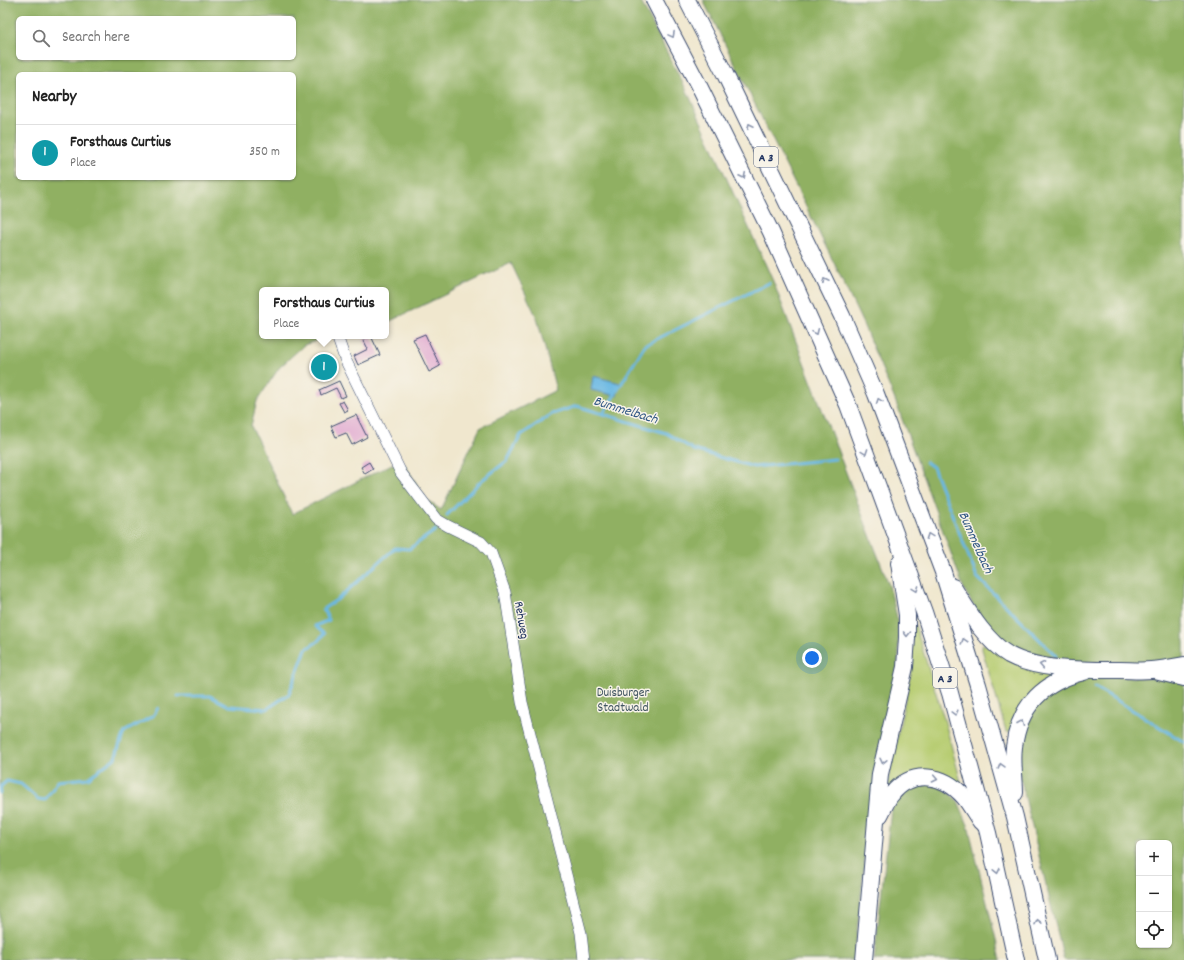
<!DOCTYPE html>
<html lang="en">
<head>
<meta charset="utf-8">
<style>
	:root { --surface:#fff; --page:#f6f6f6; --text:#222; --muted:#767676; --line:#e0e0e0; --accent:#1f6fb2 }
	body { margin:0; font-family:Dekko,sans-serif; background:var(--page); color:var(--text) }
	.controls { position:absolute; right:12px; bottom:12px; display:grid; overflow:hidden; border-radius:6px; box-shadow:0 1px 3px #0004 }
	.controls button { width:36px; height:36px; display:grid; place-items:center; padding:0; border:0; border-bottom:1px solid var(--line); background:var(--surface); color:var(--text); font:20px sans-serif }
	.you { position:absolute; left:812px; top:658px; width:14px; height:14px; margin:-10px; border:3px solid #fff; border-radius:50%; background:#1a73e8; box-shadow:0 0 0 6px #1a73e833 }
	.badge { display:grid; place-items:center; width:26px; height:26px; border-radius:50%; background:var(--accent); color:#fff; font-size:13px; font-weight:700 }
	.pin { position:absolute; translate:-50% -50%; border:2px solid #fff; box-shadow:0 1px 4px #0006 }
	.popup { position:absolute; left:259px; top:287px; width:130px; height:52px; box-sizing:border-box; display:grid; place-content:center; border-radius:6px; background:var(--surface); filter:drop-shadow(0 1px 3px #0005); font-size:13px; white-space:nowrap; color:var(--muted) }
	.popup b { font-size:15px; color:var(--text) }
	.popup::after { content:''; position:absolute; left:50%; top:100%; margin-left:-8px; border:8px solid transparent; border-top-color:var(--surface) }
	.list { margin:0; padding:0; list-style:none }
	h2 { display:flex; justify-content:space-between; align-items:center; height:52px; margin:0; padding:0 16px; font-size:17px }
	h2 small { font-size:13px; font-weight:400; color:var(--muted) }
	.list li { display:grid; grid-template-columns:26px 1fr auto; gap:12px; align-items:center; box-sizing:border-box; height:56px; padding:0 16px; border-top:1px solid var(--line) }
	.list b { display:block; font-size:15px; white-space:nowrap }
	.list p { margin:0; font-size:13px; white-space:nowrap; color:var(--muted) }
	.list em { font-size:13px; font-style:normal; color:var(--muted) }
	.icon { flex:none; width:22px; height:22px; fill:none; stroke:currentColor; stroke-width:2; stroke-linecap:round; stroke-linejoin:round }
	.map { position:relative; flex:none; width:1184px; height:960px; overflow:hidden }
	.search { position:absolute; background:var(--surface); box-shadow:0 1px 3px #0004; left:16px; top:16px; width:280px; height:44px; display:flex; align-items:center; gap:10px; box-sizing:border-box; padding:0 14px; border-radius:6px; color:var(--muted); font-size:15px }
	.panel { position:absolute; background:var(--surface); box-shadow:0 1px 3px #0004; left:16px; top:72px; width:280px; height:108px; border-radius:6px }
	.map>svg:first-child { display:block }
	.green { fill:#b6cc70; stroke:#687e67 }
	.forest { fill:#90b062; stroke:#567060; fill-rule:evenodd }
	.water { fill:#69b8e3; stroke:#4274a0 }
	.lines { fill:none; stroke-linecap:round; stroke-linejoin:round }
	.stream { stroke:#69b8e3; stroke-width:3 }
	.building { fill:#e0a6cf }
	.minor-casing { stroke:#3b4b6f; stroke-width:12 }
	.highway-casing { stroke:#3b4b6f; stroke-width:18 }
	.minor { stroke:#fff; stroke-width:11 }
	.highway { stroke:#fff; stroke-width:16 }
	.oneway { stroke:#8d97ae }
	.labels { text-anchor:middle; stroke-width:3; stroke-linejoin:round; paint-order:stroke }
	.shield { fill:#f7f3e8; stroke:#5d6a87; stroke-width:1 }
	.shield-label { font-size:12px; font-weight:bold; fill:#1b2f5e }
	.street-label { font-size:13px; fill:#1b2f5e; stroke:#f7f3e8 }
	.park-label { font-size:13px; fill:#425662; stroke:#f7f3e8 }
	.water-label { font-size:14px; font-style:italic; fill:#325886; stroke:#f7f3e8 }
</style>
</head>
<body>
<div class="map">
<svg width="1184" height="960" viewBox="0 0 1184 960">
	<rect width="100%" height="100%" fill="#f7f3e8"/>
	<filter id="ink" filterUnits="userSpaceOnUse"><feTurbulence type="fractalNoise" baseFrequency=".025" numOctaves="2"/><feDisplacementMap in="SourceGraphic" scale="8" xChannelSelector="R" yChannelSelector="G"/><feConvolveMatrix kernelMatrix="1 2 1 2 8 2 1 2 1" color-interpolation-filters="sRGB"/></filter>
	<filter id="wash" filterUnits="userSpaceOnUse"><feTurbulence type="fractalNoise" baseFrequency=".012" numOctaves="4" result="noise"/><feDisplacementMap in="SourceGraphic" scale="16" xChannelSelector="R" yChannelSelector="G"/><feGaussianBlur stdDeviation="0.9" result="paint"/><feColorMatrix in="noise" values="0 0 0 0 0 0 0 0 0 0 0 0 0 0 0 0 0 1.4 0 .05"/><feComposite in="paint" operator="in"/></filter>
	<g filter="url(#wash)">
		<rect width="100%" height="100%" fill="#f0e7ce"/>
		<g class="green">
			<path d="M913 625H915L945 722 962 786 886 790 912 667Z"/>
			<path d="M983 644 1055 673 1009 733 1006 731 982 649V645Z"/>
		</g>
		<g class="forest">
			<path d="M0 0H640L688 93 773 281 889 585 897 617 899 654 893 699 867 840 854 960H0ZM18 18H294V58H18ZM18 74H294V178H18ZM511 263 537 318 556 390 480 428 441 510 426 499 405 465 392 464 292 514 251 426 257 401 279 368 304 345 328 336H262V290H386V323Z"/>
			<path d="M703 0H1184V659L1173 663 1059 662 1010 650 983 623 964 589 895 400 863 324 834 263Z"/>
			<path d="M1093 676C1123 677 1154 677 1184 682V960H1064L1018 768 1023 726 1044 694ZM1139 843H1169V945H1139Z"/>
			<path d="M929 784 942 787 958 801 968 825 1001 960H874L891 809 895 800 914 785Z"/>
		</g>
		<path class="water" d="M593 376 620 383 617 396 591 390Z"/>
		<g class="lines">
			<g class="stream">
				<path d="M603 414 645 345 769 283"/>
				<path d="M926 462 933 467 977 577 1056 656"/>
				<path d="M447 515 482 480 507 461 521 435 552 414 577 406 666 433 694 450 754 467 835 459"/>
				<path d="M1095 687 1184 742"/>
				<path d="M178 696H210L229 706 267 709 289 694 306 649 317 642 324 634 315 626 329 620 323 609 338 599 395 548 409 549 436 530"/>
				<path d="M0 793 1 786 7 781 21 784 38 799 45 800 58 781 88 778 115 758 124 732 153 716 158 708"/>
			</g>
		</g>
		<g id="blocks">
			<g class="building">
				<path d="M425 334 440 366 429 372 413 339Z"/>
				<path d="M370 336H371L380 355 358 365 354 356 368 349 363 339Z"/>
				<path d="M329 357 335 370 319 377 313 364Z"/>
				<path d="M339 381 346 396 341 398 336 388 321 395 319 390Z"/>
				<path d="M343 401 348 410 344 412 339 403Z"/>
				<path d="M356 415 367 437 352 445 346 433 336 437 331 426Z"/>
				<path d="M369 462 373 469 365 474 361 467Z"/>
			</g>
		</g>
	</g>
	<g filter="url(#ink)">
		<use href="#blocks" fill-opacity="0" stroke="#3b4b6f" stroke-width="1"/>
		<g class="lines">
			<defs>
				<path id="minor" d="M337 336 345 359 401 473 436 519 448 526 481 542 491 553 505 592 522 702 581 933 584 960"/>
				<g id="highway">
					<path d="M654 0 699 86 771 232 848 405 924 612 950 693 988 833 1016 960"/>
					<path d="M687 0 725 74 842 316 876 394 943 572 978 685 1015 817 1047 960"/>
					<path d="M953 587C967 609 985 641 1009 655 1038 671 1087 670 1120 670 1130 670 1141 671 1151 670 1162 669 1173 667 1184 665"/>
					<path d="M1159 672 1184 678"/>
					<path d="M1015 793C1015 778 1012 762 1014 747 1019 705 1045 681 1084 672"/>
					<path d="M880 815C884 808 887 799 892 794 912 769 944 774 964 797 970 804 975 814 981 822"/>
					<path d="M864 960 880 774 905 667 907 638V615L899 563"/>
				</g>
			</defs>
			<use href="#minor" class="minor-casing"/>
			<use href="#highway" class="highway-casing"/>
			<use href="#minor" class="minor"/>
			<use href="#highway" class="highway"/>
		</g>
		<defs><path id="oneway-chevron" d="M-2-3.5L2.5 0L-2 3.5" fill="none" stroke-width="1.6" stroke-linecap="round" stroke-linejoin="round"/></defs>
		<g class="oneway">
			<use href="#oneway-chevron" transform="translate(672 35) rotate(62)"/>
			<use href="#oneway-chevron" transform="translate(750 126) rotate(-116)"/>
			<use href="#oneway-chevron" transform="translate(743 176) rotate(64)"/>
			<use href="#oneway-chevron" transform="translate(825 281) rotate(-116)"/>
			<use href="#oneway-chevron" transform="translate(816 332) rotate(66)"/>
			<use href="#oneway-chevron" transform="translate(879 401) rotate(-110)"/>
			<use href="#oneway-chevron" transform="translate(865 452) rotate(70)"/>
			<use href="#oneway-chevron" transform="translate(929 536) rotate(-110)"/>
			<use href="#oneway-chevron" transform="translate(916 589) rotate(70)"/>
			<use href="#oneway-chevron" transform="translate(907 634) rotate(91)"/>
			<use href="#oneway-chevron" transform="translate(964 641) rotate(-107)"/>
			<use href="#oneway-chevron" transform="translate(1042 665) rotate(-169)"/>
			<use href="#oneway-chevron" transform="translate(955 713) rotate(75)"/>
			<use href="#oneway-chevron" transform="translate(1021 723) rotate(-68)"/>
			<use href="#oneway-chevron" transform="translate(883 761) rotate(103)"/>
			<use href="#oneway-chevron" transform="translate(1001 766) rotate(-106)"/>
			<use href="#oneway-chevron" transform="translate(935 779) rotate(12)"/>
			<use href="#oneway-chevron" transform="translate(997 871) rotate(78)"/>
			<use href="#oneway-chevron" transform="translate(1038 922) rotate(-102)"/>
		</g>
	</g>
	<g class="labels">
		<g class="shield">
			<rect x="754" y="147" width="24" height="20" rx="3"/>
			<rect x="933" y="668" width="24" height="20" rx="3"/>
		</g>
		<g class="shield-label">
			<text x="766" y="161">A 3</text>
			<text x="945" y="682">A 3</text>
		</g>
		<g class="street-label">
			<text transform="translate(523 620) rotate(81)" y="5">Rehweg</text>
		</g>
		<g class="park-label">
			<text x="623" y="696">Duisburger<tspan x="623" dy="15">Stadtwald</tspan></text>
		</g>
		<g class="water-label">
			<text transform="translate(626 409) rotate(17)" y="5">Bummelbach</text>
			<text transform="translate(977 542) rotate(66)" y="5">Bummelbach</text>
		</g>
	</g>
</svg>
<div class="controls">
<button>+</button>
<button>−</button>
<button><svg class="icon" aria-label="locate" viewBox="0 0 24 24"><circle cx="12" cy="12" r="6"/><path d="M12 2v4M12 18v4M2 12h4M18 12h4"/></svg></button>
</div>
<div class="you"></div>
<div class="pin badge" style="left:324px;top:367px;background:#0f9aa8">1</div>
<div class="popup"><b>Forsthaus Curtius</b>Place</div>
<div class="search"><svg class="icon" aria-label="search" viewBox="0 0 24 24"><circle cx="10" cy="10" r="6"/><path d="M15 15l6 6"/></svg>Search here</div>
<section class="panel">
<h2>Nearby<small></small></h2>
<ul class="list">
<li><span class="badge" style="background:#0f9aa8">1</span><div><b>Forsthaus Curtius</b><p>Place</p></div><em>350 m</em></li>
</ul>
</section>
</div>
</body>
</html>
